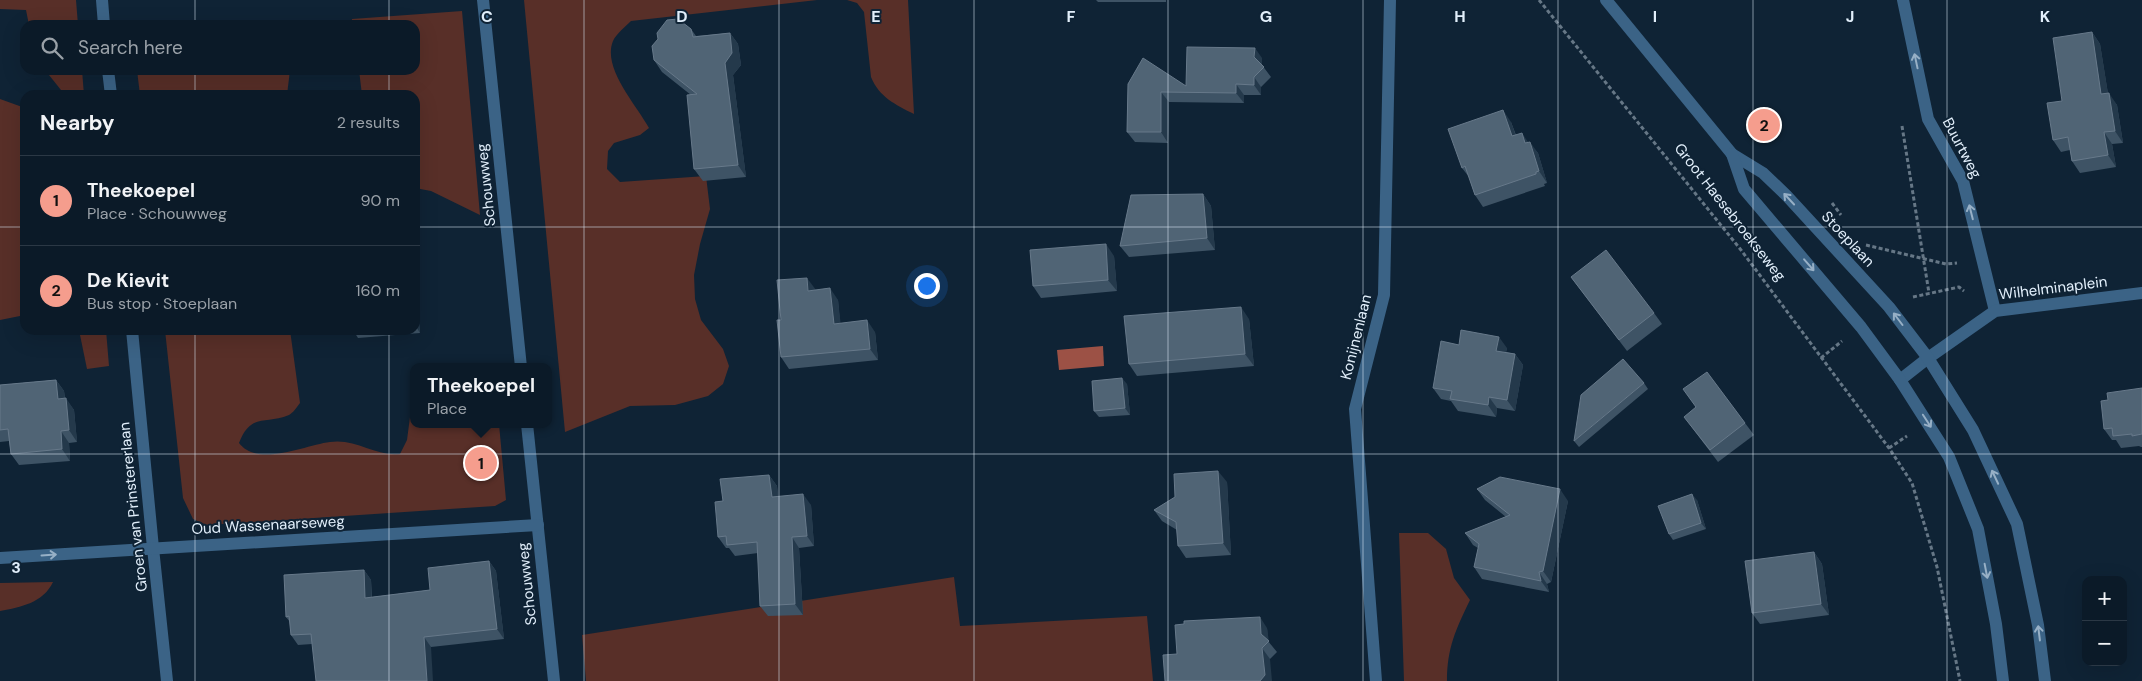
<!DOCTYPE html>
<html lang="en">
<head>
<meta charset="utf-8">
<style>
	:root { --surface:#0b1a28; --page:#192734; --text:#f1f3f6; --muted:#9aa1a8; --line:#2b3845; --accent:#f59d8d }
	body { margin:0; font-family:"DM Sans",sans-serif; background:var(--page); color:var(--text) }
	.controls { position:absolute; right:15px; bottom:15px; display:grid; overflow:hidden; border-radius:10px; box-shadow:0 5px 20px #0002 }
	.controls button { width:45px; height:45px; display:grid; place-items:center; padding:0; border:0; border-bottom:1px solid var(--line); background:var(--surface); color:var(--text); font:25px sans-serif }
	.you { position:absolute; left:926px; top:285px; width:18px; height:18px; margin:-12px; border:4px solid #fff; border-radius:50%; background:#1a73e8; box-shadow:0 0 0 8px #1a73e833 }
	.badge { display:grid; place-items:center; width:32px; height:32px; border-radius:50%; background:var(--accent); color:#111; font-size:16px; font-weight:700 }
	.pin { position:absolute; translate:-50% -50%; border:2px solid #fff; box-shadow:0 1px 5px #0006 }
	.popup { position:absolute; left:410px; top:363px; width:142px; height:65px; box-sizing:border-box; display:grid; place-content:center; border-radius:10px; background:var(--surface); filter:drop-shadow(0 1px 4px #0005); font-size:16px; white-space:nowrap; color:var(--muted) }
	.popup b { font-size:19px; color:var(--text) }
	.popup::after { content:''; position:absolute; left:50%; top:100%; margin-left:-10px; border:10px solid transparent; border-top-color:var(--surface) }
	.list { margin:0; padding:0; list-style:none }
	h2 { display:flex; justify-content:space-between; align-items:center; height:65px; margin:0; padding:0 20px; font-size:21px }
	h2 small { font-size:16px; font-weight:400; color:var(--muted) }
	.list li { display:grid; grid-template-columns:32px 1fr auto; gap:15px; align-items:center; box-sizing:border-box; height:90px; padding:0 20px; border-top:1px solid var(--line) }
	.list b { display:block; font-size:19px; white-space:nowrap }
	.list p { margin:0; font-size:16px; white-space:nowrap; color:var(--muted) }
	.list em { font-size:16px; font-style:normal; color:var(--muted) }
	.icon { flex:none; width:28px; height:28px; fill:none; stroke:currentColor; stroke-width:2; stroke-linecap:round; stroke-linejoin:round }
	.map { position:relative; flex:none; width:2142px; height:681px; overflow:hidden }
	.search { position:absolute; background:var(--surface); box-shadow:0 5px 20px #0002; left:20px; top:20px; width:400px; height:55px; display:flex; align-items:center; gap:12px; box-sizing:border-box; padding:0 18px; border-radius:15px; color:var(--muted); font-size:19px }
	.panel { position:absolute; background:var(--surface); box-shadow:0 5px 20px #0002; left:20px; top:90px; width:400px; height:245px; border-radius:15px }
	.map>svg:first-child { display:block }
	.green { fill:#582f28 }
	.water { fill:#9c5145 }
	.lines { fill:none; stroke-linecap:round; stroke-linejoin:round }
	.path { stroke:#667786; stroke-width:3; stroke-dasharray:4 2.5; stroke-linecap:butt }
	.minor { stroke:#3b6386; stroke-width:12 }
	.tertiary { stroke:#3b6386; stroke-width:12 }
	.wall { fill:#3e5365 }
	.shaded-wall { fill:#24394b }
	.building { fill:#506475; stroke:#67798a }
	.oneway { stroke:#97b0c6 }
	.grid { fill:none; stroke:#e2effb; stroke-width:1; stroke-opacity:0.55 }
	.labels { text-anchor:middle; stroke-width:4; stroke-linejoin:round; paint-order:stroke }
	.street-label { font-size:15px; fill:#e2effb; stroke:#0f2335 }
	.grid-label { font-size:16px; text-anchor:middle; font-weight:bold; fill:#e2effb; stroke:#0f2335; stroke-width:4; stroke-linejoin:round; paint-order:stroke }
</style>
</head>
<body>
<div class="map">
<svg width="2142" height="681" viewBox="0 0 2142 681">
	<rect width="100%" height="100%" fill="#0f2335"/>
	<g class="green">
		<path d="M0 0H76L78 25H29L26 10 0 9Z"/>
		<path d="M524 0H817L631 21C626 26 616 34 613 41 602 68 636 104 649 128L640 135 614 143 608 151 607 169 620 182 706 176 710 209 700 244 694 275 695 299 701 320 723 349 729 366 723 384 708 396 675 405 630 406 565 432Z"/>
		<path d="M847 0H908L914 114C896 105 879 97 871 77L864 12 857 3Z"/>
		<path d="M462 11 480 215 431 191 415 188V95H362L359 70H415V25H352V19Z"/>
		<path d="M45 70H82L84 95H65Z"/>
		<path d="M137 70H290L287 95H140Z"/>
		<path d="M0 99 25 108V315L0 320Z"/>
		<path d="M79 330H106L109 366 87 369Z"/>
		<path d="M165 330H290L300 403C297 407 293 413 289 415 265 425 251 412 239 443 258 468 305 445 330 442 356 438 376 457 400 454L407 440 413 394 414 424H499L506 500 495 506 207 525 193 519 183 498Z"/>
		<path d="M448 363H493V367H437Z"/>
		<path d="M1399 533H1428L1446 549 1454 578 1470 600C1456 629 1447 648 1447 681H1404Z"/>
		<path d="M954 577 960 626 1147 616 1153 681H586L582 635Z"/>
		<path d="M53 582C43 603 21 607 0 611V583Z"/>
	</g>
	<path class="water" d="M1103 346 1104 366 1059 370 1057 350Z"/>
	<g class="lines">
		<g class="path">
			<path d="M1539 0 1741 250 1889 448 1912 483 1937 567 1960 681"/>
			<path d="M1902 126 1929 293"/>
			<path d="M1832 203 1841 215"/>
			<path d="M1866 245 1946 264 1957 263"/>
			<path d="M1913 297 1959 287 1964 291"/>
			<path d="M1821 358 1842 341"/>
			<path d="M1889 448 1907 436"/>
		</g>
		<g class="minor">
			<path d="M102 0 104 25"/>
			<path d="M483 0 521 367"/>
			<path d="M1903 0 1928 119 1963 181 1995 311"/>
			<path d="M108 70 111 95"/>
			<path d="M132 330 153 548 167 681"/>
			<path d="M1900 380 1928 358 1995 311 2142 293"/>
			<path d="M527 424 554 681"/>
			<path d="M0 558 538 525"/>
			<path d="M1376 681 1355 409 1384 295 1390 0"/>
		</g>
		<g class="tertiary">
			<path d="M1606 0 1732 154 1763 173 1786 195 1889 307 1928 358 1973 430 2017 524 2038 625 2045 681"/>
			<path d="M1732 154 1744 189 1861 327 1900 380 1949 457 1978 529 1996 624 2003 681"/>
		</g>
	</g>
	<g class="wall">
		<path d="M1096 0H1166V2H1098Z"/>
		<path d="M691 29 696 36 730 33 738 44 741 65 733 75 746 177 703 181 694 169 691 95 662 72 654 60Z"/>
		<path d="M2092 32 2100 44 2108 94 2117 105 2123 143 2112 144 2116 167 2080 173 2072 161 2070 150 2061 152 2053 140 2062 101Z"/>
		<path d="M1262 58V65L1271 77 1261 87V95H1244V103L1169 102 1168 143 1135 142 1127 132 1128 84 1186 86Z"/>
		<path d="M1511 122 1516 135 1528 142 1538 153 1547 183 1544 184 1545 186 1483 207 1475 195 1469 177 1462 168Z"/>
		<path d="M1203 194 1211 206 1215 250 1129 257 1120 246Z"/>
		<path d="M1114 256 1117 291 1041 298 1033 286Z"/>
		<path d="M1571 277 1654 313 1662 324 1627 351Z"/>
		<path d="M415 282 420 333 358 338 353 330H415Z"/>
		<path d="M816 290 838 300 840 323 875 332 878 360 789 369 781 357V320Z"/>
		<path d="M1249 319 1254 366 1137 376 1129 364Z"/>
		<path d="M1459 345 1507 348 1506 352 1515 354 1523 365 1515 411 1497 408 1496 417 1458 411 1451 401 1441 399 1433 388Z"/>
		<path d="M56 380 64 391 65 398 74 410 77 442 69 443 70 461 19 465 11 454 9 441 0 442V385Z"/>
		<path d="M1644 383 1648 389 1579 447 1574 441Z"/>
		<path d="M1127 384 1130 415 1099 417 1094 411Z"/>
		<path d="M2142 388V447H2141L2139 446 2121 448 2116 440H2112L2104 429 2108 400Z"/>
		<path d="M1684 417 1745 423 1754 435 1718 462Z"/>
		<path d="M769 475 777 486 778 496 811 505 814 546 799 548 803 615 768 616 760 606 758 553 735 556 729 548H726L718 537 723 501Z"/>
		<path d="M1227 482 1231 555 1186 558 1178 546 1177 530 1162 521 1154 510Z"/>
		<path d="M1477 489 1568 501 1551 582 1547 584 1549 592 1482 579 1474 567 1478 548 1473 545 1465 533 1506 517 1485 500Z"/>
		<path d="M1697 500 1706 529 1673 540 1669 534Z"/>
		<path d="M1814 552 1822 564 1829 615 1760 624 1752 613Z"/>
		<path d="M489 561 496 571 504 639 431 647 312 644 298 645 291 635 290 622 286 617 364 570 371 580 372 597 430 590Z"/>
		<path d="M1267 628 1268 641 1277 652 1270 659 1177 654Z"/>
	</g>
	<g class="shaded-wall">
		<path d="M2092 32 2100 44 2110 106 2101 94Z"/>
		<path d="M730 33 738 44 741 65 733 75 746 177 738 165 725 63Z"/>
		<path d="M1255 48 1262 58V67L1254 57Z"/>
		<path d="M1254 77 1261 87V95L1254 85Z"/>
		<path d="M1236 84 1244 95V103L1236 93Z"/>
		<path d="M1161 92 1169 102 1168 143 1161 132Z"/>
		<path d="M2109 93 2117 105 2123 143 2115 131Z"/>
		<path d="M1503 110 1511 122 1520 148 1512 136Z"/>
		<path d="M2104 132 2112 144 2116 167 2108 155Z"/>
		<path d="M1522 133 1530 145 1525 143Z"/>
		<path d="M1530 142 1538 153 1547 183 1539 171Z"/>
		<path d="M1203 194 1211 206 1215 250 1207 238Z"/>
		<path d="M1106 244 1114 256 1117 291 1108 280Z"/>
		<path d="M807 278 816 290 808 291Z"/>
		<path d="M415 282 420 333 415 325Z"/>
		<path d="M830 288 838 300 842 336 834 324Z"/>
		<path d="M1241 307 1249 319 1254 366 1245 354Z"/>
		<path d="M867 320 875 332 878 360 870 349Z"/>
		<path d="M1499 337 1507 348 1504 362 1496 351Z"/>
		<path d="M1515 354 1523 365 1515 411 1507 400Z"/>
		<path d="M1122 378 1127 384 1130 415 1125 408Z"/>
		<path d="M56 380 64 391 66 411 58 399Z"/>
		<path d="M1489 397 1497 408 1496 417 1488 405Z"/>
		<path d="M66 398 74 410 77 442 69 430Z"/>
		<path d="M61 431 69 443 70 461 62 449Z"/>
		<path d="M1218 471 1227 482 1231 555 1223 543Z"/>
		<path d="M769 475 777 486 779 508 772 497Z"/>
		<path d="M1560 489 1568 501 1551 582 1543 571Z"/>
		<path d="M803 494 811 505 814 546 807 536Z"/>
		<path d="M1692 494 1697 500 1706 529 1701 523Z"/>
		<path d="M792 537 799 548 803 615 795 604Z"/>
		<path d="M1814 552 1822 564 1829 615 1821 604Z"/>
		<path d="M489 561 496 571 504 639 497 629Z"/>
		<path d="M364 570 371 580 372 608 365 598Z"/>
		<path d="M1539 572 1547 584 1549 592 1541 581Z"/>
		<path d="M1260 617 1267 628 1269 642 1261 634Z"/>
		<path d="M424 637 431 647 433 681H427Z"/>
		<path d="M1262 648 1270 659 1272 681H1260Z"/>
	</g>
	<g class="building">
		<path d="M678 19 691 29 693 37 730 33 732 53 725 63 738 165 694 169 687 95 697 94 654 60 652 46 658 39 657 33 667 20Z"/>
		<path d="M2092 32 2101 94 2109 93 2115 131 2104 132 2108 155 2072 161 2068 137 2053 140 2047 103 2062 101 2053 38Z"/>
		<path d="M1187 47 1255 48 1254 57 1264 67 1254 77V85L1236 84V93L1161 92V132H1127L1128 84 1143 58 1186 86Z"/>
		<path d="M1503 110 1512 136 1522 133 1525 143 1530 142 1539 171 1536 172V174L1475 195 1465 166 1462 168 1448 129Z"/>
		<path d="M1203 194 1207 238 1120 246 1131 195Z"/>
		<path d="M1106 244 1108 280 1033 286 1030 250Z"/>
		<path d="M1606 250 1654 313 1619 340 1571 277Z"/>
		<path d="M807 278 808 291 830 288 834 324 867 320 870 349 781 357 777 320H781L777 280Z"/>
		<path d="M1241 307 1245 354 1129 364 1124 316Z"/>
		<path d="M1461 330 1499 337 1496 351 1515 354 1507 400 1489 397 1488 405 1450 399 1452 391 1433 388 1441 341 1459 345Z"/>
		<path d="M1623 359 1644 383 1574 441 1581 395Z"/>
		<path d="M1707 372 1745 423 1710 450 1684 417 1696 407 1683 389Z"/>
		<path d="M1122 378 1125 408 1094 411 1092 381Z"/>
		<path d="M56 380 58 399 66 398 69 430 61 431 62 449 11 454 8 429 0 430V385Z"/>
		<path d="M2142 388V434L2132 436V434L2113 436 2112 428 2104 429 2101 401 2108 400 2107 393Z"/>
		<path d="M1218 471 1223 543 1178 546 1176 522 1154 510 1175 497 1174 474Z"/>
		<path d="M769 475 772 497 803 494 807 536 792 537 795 604 760 606 757 542 727 545 726 536 718 537 715 502 723 501 720 479Z"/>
		<path d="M1500 477 1560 489 1543 571 1539 572 1541 581 1474 567 1479 544 1465 533 1510 515 1477 489Z"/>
		<path d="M1692 494 1701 523 1669 534 1658 506Z"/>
		<path d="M1814 552 1821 604 1752 613 1745 561Z"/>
		<path d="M489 561 497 629 424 637 427 681H316L311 634 291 635 289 616 286 617 284 575 364 570 365 598 430 590 428 568Z"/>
		<path d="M1260 617 1261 634 1269 641 1262 648 1265 675 1260 681H1165L1163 655 1177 654 1175 625 1184 624V621Z"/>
	</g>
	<defs><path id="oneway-shaft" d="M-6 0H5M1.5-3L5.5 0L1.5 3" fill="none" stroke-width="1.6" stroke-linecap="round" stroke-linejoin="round" transform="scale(1.25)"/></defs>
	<g class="oneway">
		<use href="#oneway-shaft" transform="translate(1916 61) rotate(-102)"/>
		<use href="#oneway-shaft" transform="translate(1789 199) rotate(-133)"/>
		<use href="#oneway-shaft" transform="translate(1971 212) rotate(-104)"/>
		<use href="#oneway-shaft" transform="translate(1809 265) rotate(49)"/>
		<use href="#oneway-shaft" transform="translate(1898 319) rotate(-127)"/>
		<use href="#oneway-shaft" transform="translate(1927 421) rotate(57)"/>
		<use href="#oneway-shaft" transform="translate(1995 477) rotate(-115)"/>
		<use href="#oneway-shaft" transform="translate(49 555) rotate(-4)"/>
		<use href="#oneway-shaft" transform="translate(1986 571) rotate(79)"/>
		<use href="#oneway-shaft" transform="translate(2039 633) rotate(-97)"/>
	</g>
	<path class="grid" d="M195 0V25M389 0V25M584 0V681M779 0V681M974 0V681M1168 0V681M1363 0V681M1558 0V681M1753 0V681M1947 0V681M195 70V95M389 70V95M0 227H25M415 227H2142M195 330V681M389 330V681M0 454H2142"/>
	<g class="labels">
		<g class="street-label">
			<text transform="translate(1962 148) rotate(62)" y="5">Buurtweg</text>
			<text transform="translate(486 185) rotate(-96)" y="5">Schouwweg</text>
			<text transform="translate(1730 212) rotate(52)" y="5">Groot Haesebroekseweg</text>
			<text transform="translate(1848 239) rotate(47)" y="5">Stoeplaan</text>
			<text transform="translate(2053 288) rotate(-7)" y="5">Wilhelminaplein</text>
			<text transform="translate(1356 337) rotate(-76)" y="5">Konijnenlaan</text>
			<text transform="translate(133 507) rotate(-96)" y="5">Groen van Prinstererlaan</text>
			<text transform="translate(268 525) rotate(-3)" y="5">Oud Wassenaarseweg</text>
			<text transform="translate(527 584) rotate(-96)" y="5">Schouwweg</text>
		</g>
	</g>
	<g class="grid-label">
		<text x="487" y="22">C</text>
		<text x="682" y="22">D</text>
		<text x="876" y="22">E</text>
		<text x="1071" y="22">F</text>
		<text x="1266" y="22">G</text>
		<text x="1460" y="22">H</text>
		<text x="1655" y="22">I</text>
		<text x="1850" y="22">J</text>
		<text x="2045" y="22">K</text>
		<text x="16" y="573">3</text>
	</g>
</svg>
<div class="controls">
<button>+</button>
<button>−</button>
</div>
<div class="you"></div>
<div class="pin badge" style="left:481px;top:463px">1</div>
<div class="popup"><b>Theekoepel</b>Place</div>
<div class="pin badge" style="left:1764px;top:125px">2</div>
<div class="search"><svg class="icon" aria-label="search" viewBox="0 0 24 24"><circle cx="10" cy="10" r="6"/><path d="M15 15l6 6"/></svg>Search here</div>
<section class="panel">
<h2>Nearby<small>2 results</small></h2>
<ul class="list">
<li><span class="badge">1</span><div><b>Theekoepel</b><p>Place · Schouwweg</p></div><em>90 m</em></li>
<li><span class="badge">2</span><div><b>De Kievit</b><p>Bus stop · Stoeplaan</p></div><em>160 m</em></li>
</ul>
</section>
</div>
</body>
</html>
